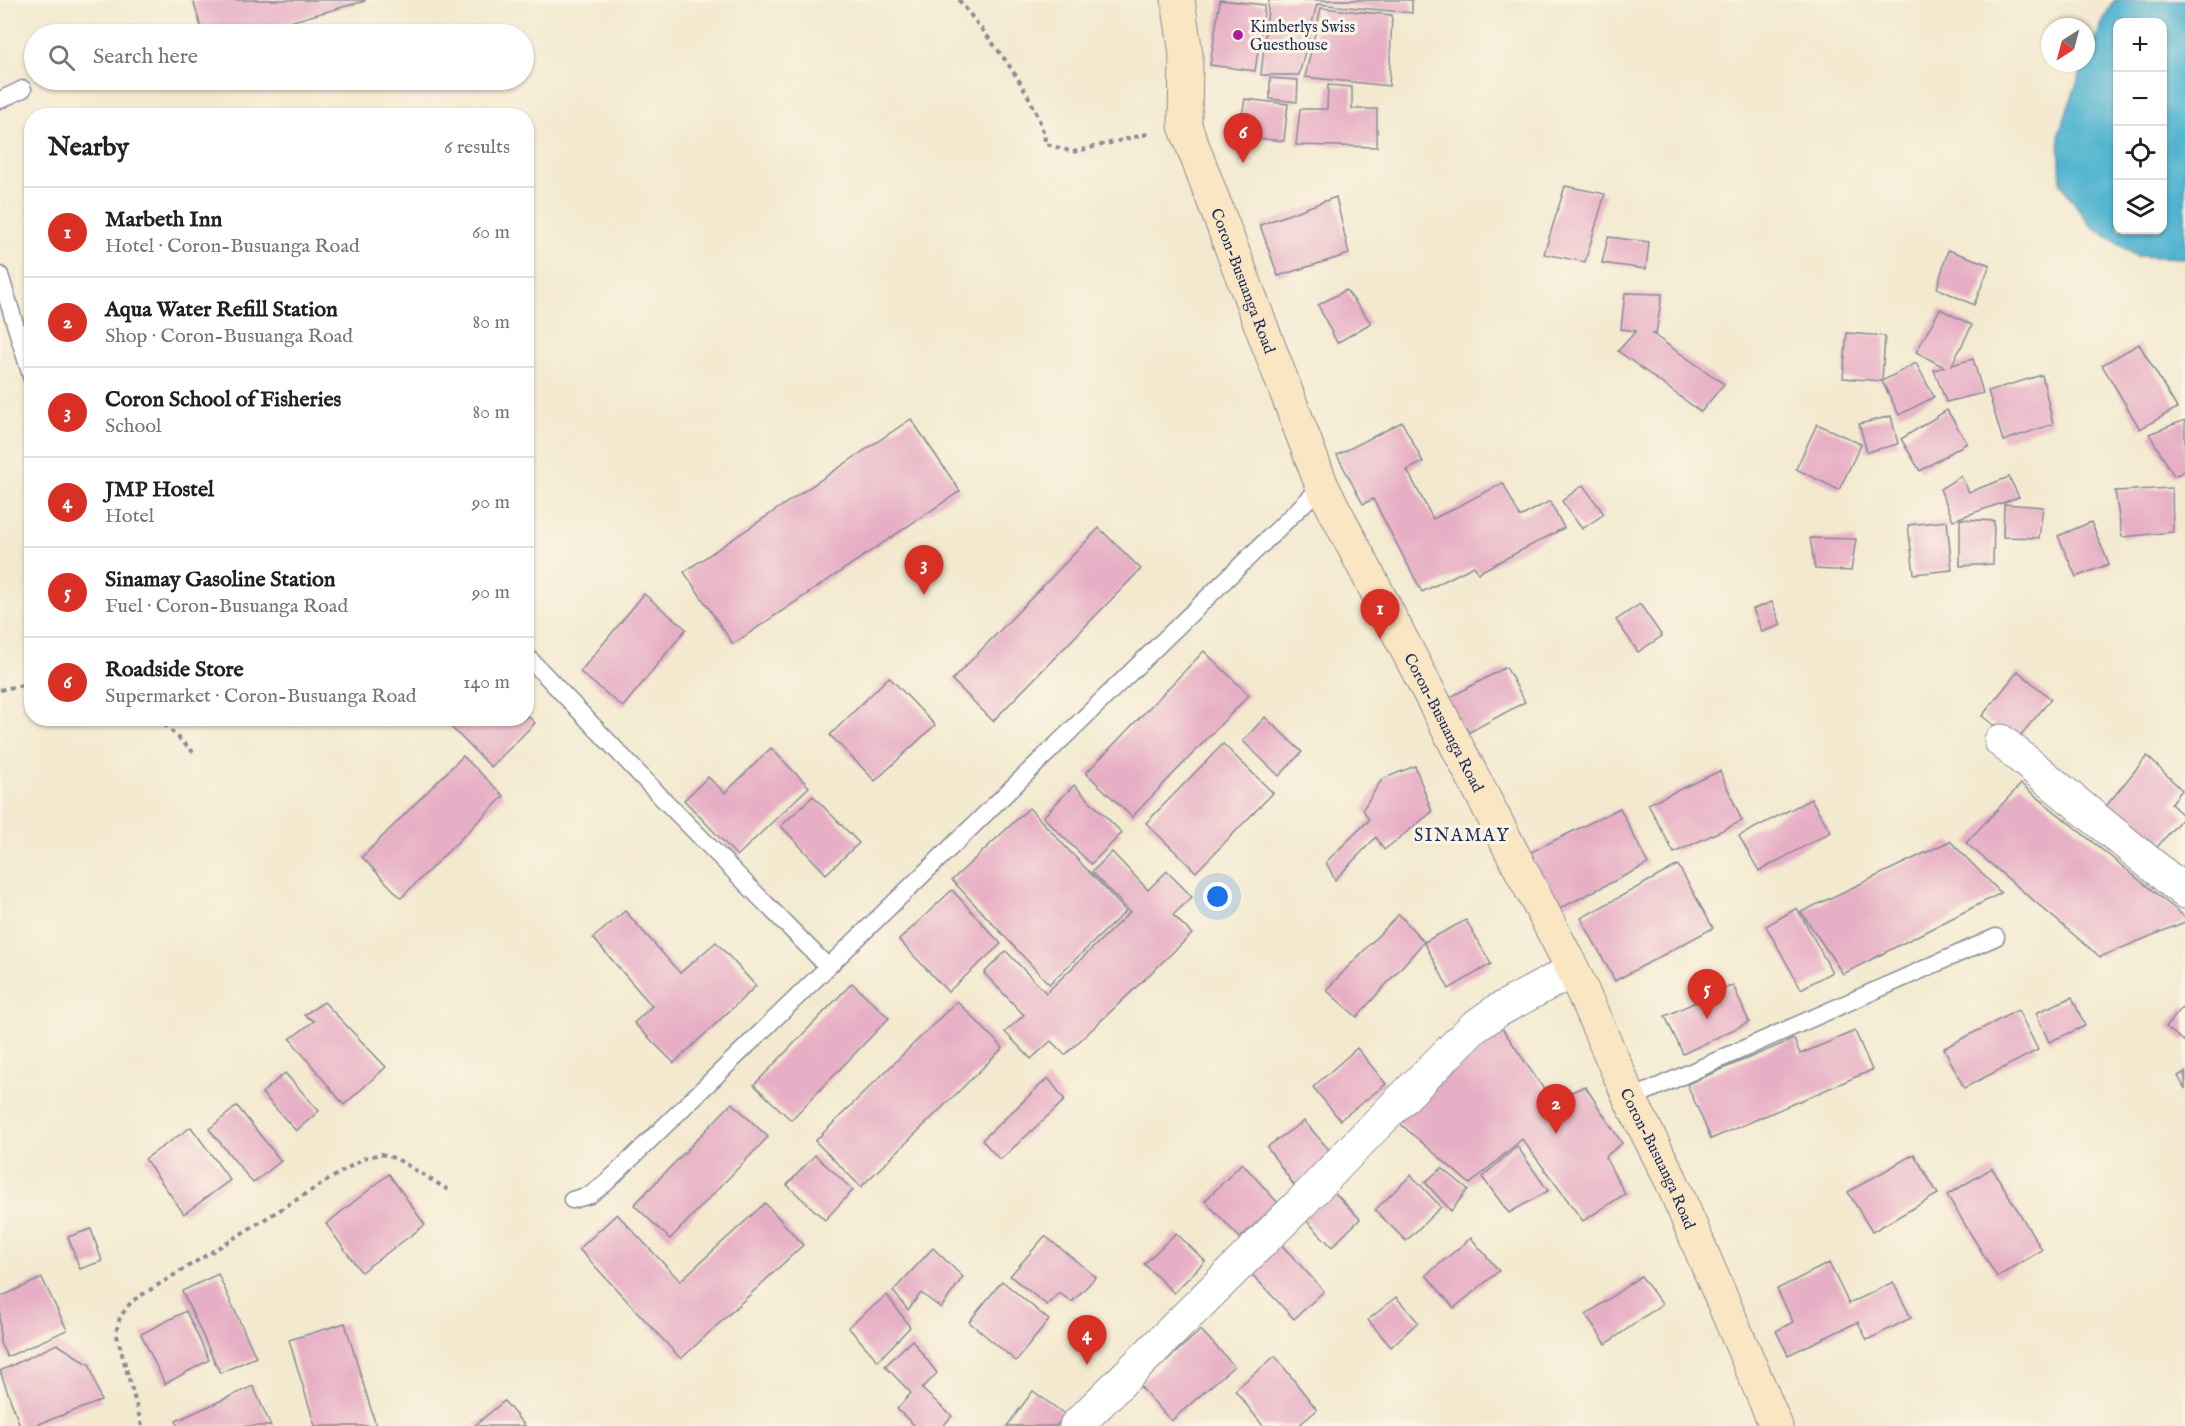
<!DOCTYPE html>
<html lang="en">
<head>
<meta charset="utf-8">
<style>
	:root { --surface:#fff; --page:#f6f6f6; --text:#202124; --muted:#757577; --line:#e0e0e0; --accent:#d93025 }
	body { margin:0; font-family:"IM FELL English",serif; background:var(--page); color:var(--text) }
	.controls { position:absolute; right:18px; top:18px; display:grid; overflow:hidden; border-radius:12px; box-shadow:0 2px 4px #0004 }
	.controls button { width:54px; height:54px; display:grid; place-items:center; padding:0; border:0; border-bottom:2px solid var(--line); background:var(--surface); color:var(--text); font:30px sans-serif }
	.compass { position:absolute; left:2041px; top:18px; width:54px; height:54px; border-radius:50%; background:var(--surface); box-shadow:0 2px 4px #0004; rotate:216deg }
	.you { position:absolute; left:1218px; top:897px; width:21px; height:21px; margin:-15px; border:4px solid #fff; border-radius:50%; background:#1a73e8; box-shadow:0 0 0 9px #1a73e833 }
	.badge { display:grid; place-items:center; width:39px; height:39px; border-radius:50%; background:var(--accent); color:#fff; font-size:20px; font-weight:700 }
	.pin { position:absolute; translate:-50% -50px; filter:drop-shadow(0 2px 3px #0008) }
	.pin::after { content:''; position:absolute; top:32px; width:21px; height:18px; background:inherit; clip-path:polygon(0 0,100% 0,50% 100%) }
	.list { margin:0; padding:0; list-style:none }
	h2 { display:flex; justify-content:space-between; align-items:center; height:78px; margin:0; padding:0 24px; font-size:26px }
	h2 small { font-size:20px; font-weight:400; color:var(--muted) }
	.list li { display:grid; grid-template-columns:39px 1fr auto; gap:18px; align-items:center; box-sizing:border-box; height:90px; padding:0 24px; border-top:2px solid var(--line) }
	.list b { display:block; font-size:22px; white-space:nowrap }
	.list p { margin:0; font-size:20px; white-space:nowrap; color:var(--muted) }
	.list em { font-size:20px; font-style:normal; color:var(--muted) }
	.icon { flex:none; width:33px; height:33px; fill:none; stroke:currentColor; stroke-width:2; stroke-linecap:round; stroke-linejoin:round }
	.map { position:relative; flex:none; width:2185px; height:1426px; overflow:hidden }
	.search { position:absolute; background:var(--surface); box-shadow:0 2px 4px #0004; left:24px; top:24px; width:510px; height:66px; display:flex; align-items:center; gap:15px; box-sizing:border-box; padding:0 21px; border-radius:33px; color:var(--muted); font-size:22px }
	.panel { position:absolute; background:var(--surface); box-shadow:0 2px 4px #0004; left:24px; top:108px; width:510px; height:618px; border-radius:24px }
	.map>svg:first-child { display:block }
	.water { fill:#51b4d0; stroke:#367297; stroke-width:1.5; fill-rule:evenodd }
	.building { fill:#e7afc5 }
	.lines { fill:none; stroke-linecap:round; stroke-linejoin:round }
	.lane-casing { stroke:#878c96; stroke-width:19 }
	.street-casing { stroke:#878c96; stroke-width:35 }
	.secondary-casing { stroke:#878c96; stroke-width:35 }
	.path { stroke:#878c96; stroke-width:4; stroke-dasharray:4.5 4.5; stroke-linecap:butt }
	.lane { stroke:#fff; stroke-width:16 }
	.street { stroke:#fff; stroke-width:33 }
	.secondary { stroke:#fbe6c4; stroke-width:33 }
	.poi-dot { fill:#b5179e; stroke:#fcf5e5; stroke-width:2 }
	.labels { text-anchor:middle; stroke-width:6; stroke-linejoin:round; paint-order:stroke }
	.poi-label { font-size:16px; fill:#1b2f5e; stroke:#fcf5e5; text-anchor:start }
	.street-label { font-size:16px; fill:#1b2f5e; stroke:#fcf5e5 }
	.neighbourhood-label { font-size:18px; letter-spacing:1.5px; fill:#1b2f5e; stroke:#fcf5e5 }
</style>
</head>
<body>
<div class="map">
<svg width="2185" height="1426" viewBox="0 0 2185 1426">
	<rect width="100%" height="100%" fill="#fcf5e5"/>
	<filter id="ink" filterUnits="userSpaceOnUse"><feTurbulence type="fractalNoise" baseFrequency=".0167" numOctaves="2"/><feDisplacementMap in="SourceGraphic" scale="12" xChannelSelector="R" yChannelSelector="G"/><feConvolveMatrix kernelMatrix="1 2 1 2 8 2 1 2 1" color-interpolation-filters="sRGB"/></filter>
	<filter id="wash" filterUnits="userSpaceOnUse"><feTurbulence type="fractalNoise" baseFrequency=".008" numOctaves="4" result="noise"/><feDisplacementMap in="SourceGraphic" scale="24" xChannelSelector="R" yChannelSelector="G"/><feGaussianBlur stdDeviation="1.35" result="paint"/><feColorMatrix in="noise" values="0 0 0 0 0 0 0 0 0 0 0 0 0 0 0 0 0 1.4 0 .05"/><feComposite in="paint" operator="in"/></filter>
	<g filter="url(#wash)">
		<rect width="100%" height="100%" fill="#f3e9cf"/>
		<path class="water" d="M2115 0H2185V258L2136 256 2090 225 2061 184 2059 133 2080 75 2110 6ZM2118 22H2162V230H2118Z"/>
		<g id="blocks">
			<g class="building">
				<path d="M193 0H365V1L246 34H203Z"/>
				<path d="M1220 0 1265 5 1255 71 1210 65Z"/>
				<path d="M1269 0H1412V13L1317 4 1299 75H1261Z"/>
				<path d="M1321 8 1392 15 1389 86 1305 77Z"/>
				<path d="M83 30 84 34H64V33Z"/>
				<path d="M1270 78 1298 80 1297 102 1270 99Z"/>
				<path d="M57 80H95V81L59 87Z"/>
				<path d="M1328 85 1352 87V109H1377V147L1296 145 1300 109H1327Z"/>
				<path d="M1245 99 1288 104 1284 141 1238 136Z"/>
				<path d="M1565 186 1605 194 1585 262 1544 254Z"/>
				<path d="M1336 197 1349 254 1278 276 1260 225Z"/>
				<path d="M1608 237 1649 242 1646 269 1602 263Z"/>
				<path d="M1948 250 1990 265 1974 305 1937 288Z"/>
				<path d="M1346 290 1371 323 1337 343 1318 305Z"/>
				<path d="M1625 293 1662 294 1656 334 1651 333 1724 384 1701 412 1618 351 1636 331 1621 329Z"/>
				<path d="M1940 309 1972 325 1952 365 1973 359 1983 393 1946 402 1934 370 1944 367 1916 352Z"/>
				<path d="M1847 333 1885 336 1882 381 1843 378Z"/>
				<path d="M2139 344 2177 408 2140 429 2102 365Z"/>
				<path d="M1916 363 1934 397 1899 415 1882 381Z"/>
				<path d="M2042 375 2053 424 2003 441 1988 391Z"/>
				<path d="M1947 410 1967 443 1920 471 1901 439Z"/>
				<path d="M1891 416 1898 444 1867 452 1859 424Z"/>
				<path d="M911 419 960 491 733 644 684 572Z"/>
				<path d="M2185 420V471L2174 476 2149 434Z"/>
				<path d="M1402 422 1423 462 1407 470 1433 519 1503 483 1520 517 1550 501 1564 528 1478 573 1474 566 1422 592 1373 499 1363 504 1337 455Z"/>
				<path d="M1817 424 1861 444 1839 490 1796 469Z"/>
				<path d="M1961 476 1969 492 2009 477 2019 497 1953 520 1940 489Z"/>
				<path d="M1583 485 1604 514 1582 529 1562 501Z"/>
				<path d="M2172 488 2173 532 2122 537 2115 491Z"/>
				<path d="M2004 504 2043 507 2039 538 2003 537Z"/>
				<path d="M1960 519 1994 521 1993 564 1960 566Z"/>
				<path d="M1947 521 1952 570 1914 574 1908 525Z"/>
				<path d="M2091 522 2109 564 2076 577 2058 536Z"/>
				<path d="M1099 528 1141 569 993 721 952 680Z"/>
				<path d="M1810 538 1856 539 1851 571 1815 569Z"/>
				<path d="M644 594 686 629 623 707 580 672Z"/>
				<path d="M1772 602 1781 625 1762 632 1753 609Z"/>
				<path d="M1640 604 1662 636 1638 652 1616 620Z"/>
				<path d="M1204 651 1249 695 1132 817 1086 773Z"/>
				<path d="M1506 667 1525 702 1466 734 1447 699Z"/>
				<path d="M2018 671 2051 699 2015 742 1982 716Z"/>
				<path d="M889 677 935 725 875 781 830 735Z"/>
				<path d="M526 714 535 723 491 767 442 718H526Z"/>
				<path d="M1265 717 1302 752 1279 776 1243 741Z"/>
				<path d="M1223 744 1273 793 1196 872 1146 823Z"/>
				<path d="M771 748 809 787 737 856 684 800 708 777 725 793Z"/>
				<path d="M463 756 504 796 401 898 362 857Z"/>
				<path d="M2147 756 2182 790 2171 804 2184 816 2152 853 2102 811Z"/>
				<path d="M1415 766 1432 812 1384 850 1376 837 1335 880 1326 862 1369 820 1363 809 1382 779Z"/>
				<path d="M1720 771 1742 821 1674 853 1648 804Z"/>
				<path d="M2021 784 2185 917V922L2100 957 1966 843Z"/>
				<path d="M1074 785 1122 833 1091 864 1043 817Z"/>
				<path d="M813 796 859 843 826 874 781 826Z"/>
				<path d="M1811 799 1831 832 1759 871 1739 836Z"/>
				<path d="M1029 808 1126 911 1049 984 952 880Z"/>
				<path d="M1620 808 1648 864 1557 910 1529 853Z"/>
				<path d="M1950 841 2001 893 1843 974 1801 912Z"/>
				<path d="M1112 852 1148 890 1167 871 1192 897 1173 915 1192 934 1065 1055 1051 1041 1031 1059 1005 1032 1024 1015 984 973 1006 951 1046 993 1130 912 1092 872Z"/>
				<path d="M1678 865 1713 928 1615 981 1581 918Z"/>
				<path d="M952 890 1001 944 948 992 899 940Z"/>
				<path d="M1797 908 1832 972 1801 989 1766 926Z"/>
				<path d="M625 911 680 973 716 942 756 986 674 1063 634 1023 652 1006 593 938Z"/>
				<path d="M1399 914 1424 942 1357 1017 1326 990Z"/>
				<path d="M1466 920 1491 964 1449 989 1424 942Z"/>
				<path d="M852 983 889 1018 791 1120 754 1085Z"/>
				<path d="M1733 985 1749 1022 1683 1054 1665 1016Z"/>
				<path d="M2072 997 2085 1026 2049 1042 2036 1013Z"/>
				<path d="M957 1001 1003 1048 861 1187 815 1141Z"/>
				<path d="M324 1002 386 1067 344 1105 290 1039 314 1021 304 1015Z"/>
				<path d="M2185 1004V1042L2166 1027Z"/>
				<path d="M2018 1010 2038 1050 1964 1088 1944 1048Z"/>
				<path d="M1495 1018 1552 1101 1585 1086 1622 1143 1605 1157 1625 1194 1583 1221 1522 1139 1470 1184 1389 1114Z"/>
				<path d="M1855 1031 1872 1070 1711 1139 1687 1084 1794 1039 1800 1054Z"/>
				<path d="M1357 1048 1386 1084 1340 1120 1313 1087Z"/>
				<path d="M2185 1072V1089L2178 1076Z"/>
				<path d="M285 1073 319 1111 296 1131 262 1093Z"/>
				<path d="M1048 1078 1065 1100 1000 1160 982 1140Z"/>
				<path d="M732 1103 768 1137 670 1239 634 1205Z"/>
				<path d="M237 1106 281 1161 253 1183 209 1129Z"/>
				<path d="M1304 1121 1338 1160 1301 1195 1267 1147Z"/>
				<path d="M191 1127 230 1180 184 1214 145 1159Z"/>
				<path d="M1517 1146 1548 1191 1509 1213 1482 1177Z"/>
				<path d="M1914 1154 1938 1194 1872 1232 1848 1192Z"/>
				<path d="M815 1155 853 1190 825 1220 787 1185Z"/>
				<path d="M1242 1163 1278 1203 1240 1238 1205 1201Z"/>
				<path d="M1442 1168 1468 1189 1451 1211 1425 1182Z"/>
				<path d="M1992 1168 2042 1250 1997 1277 1947 1195Z"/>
				<path d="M389 1174 425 1225 361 1272 326 1224Z"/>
				<path d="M1411 1175 1441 1207 1406 1241 1375 1210Z"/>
				<path d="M1331 1189 1360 1219 1332 1247 1302 1216Z"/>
				<path d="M765 1203 803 1245 681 1359 579 1249 617 1214 680 1281Z"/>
				<path d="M91 1229 102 1261 80 1269 68 1237Z"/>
				<path d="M1176 1233 1205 1261 1174 1293 1144 1264Z"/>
				<path d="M1045 1236 1096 1277 1072 1302 1059 1293 1047 1305 1010 1276Z"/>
				<path d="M1471 1238 1499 1271 1454 1308 1426 1275Z"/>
				<path d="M1278 1241 1324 1291 1294 1319 1247 1269Z"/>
				<path d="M933 1248 963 1277 941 1308 921 1293 908 1310 893 1291Z"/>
				<path d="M1829 1263 1849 1304 1893 1282 1911 1318 1867 1340 1858 1322 1788 1355 1776 1331 1793 1322 1777 1289Z"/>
				<path d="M218 1274 256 1357 220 1373 182 1291Z"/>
				<path d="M1641 1276 1662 1304 1606 1344 1586 1315Z"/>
				<path d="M42 1278 67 1330 7 1357 0 1343V1297Z"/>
				<path d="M1002 1281 1049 1320 1016 1361 969 1322Z"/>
				<path d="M887 1295 910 1327 878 1361 848 1327Z"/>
				<path d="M1396 1297 1418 1322 1391 1347 1368 1320Z"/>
				<path d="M186 1311 209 1360 165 1384 141 1334Z"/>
				<path d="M345 1323 376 1426H315L289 1340Z"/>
				<path d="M1201 1330 1234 1366 1171 1421 1139 1385Z"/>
				<path d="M912 1340 937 1373 922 1389 952 1416 943 1426H915L897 1409 911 1393 885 1366Z"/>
				<path d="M57 1344 90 1365 101 1401 33 1426H20L0 1371Z"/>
				<path d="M1275 1356 1317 1410 1298 1426H1263L1235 1390Z"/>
				<path d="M253 1386 271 1426H178L176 1421Z"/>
				<path d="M1033 1391 1066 1415 1056 1426H1007Z"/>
				<path d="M504 1401 525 1426H474Z"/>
			</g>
		</g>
	</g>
	<g filter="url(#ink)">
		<use href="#blocks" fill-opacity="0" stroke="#878c96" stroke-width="1.5"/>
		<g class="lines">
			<defs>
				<g id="lane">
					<path d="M0 100 23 89"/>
					<path d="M0 275 32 379"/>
					<path d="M526 655 662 798 828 967"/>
					<path d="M1630 1099 1996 937"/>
					<path d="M572 1200 590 1195 606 1183 1322 486"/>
				</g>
				<g id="street">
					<path d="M2001 741 2185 892"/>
					<path d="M1076 1426 1302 1202 1370 1131 1473 1028 1497 1011 1573 970"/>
				</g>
				<g id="secondary">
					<path id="s1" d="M1178 0 1186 54 1185 126 1322 486 1573 970 1630 1099 1671 1180 1776 1426"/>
				</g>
			</defs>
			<use href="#lane" class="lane-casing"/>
			<use href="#street" class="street-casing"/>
			<use href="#secondary" class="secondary-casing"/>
			<g class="path">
				<path d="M959 0C992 44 1035 89 1046 144L1073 152 1151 133"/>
				<path d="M0 690 32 683"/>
				<path d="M158 718 193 752"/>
				<path d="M142 1426 116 1332 120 1317 132 1301 364 1158 381 1154 397 1159 450 1191"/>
			</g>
			<use href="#lane" class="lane"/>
			<use href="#street" class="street"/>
			<use href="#secondary" class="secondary"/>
		</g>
	</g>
	<circle class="poi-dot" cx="1238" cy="35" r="6"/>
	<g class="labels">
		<g class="poi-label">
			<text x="1250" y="32">Kimberlys Swiss<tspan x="1250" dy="18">Guesthouse</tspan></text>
		</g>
		<g class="street-label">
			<text dy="6" stroke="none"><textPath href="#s1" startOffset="292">Coron-Busuanga Road</textPath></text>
			<text dy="6" stroke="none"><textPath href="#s1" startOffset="778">Coron-Busuanga Road</textPath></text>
			<text dy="6" stroke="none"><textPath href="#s1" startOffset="1264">Coron-Busuanga Road</textPath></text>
		</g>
		<g class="neighbourhood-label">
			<text x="1462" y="841">SINAMAY</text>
		</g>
	</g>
</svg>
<div class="controls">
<button>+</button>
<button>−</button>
<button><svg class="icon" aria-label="locate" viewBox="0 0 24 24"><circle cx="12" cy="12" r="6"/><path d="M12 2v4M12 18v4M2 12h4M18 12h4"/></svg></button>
<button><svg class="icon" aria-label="layers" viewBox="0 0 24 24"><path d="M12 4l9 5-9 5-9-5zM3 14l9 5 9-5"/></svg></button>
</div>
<svg class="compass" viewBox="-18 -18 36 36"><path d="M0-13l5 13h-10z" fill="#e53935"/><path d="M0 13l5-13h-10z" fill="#757577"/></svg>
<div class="you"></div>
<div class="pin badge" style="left:1380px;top:639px">1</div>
<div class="pin badge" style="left:1556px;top:1134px">2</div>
<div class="pin badge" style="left:924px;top:595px">3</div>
<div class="pin badge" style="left:1087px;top:1365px">4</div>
<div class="pin badge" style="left:1707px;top:1019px">5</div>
<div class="pin badge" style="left:1243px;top:163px">6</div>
<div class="search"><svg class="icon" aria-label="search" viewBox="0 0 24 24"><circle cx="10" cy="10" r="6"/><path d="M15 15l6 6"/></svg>Search here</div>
<section class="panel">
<h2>Nearby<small>6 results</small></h2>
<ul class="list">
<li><span class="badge">1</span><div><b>Marbeth Inn</b><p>Hotel · Coron-Busuanga Road</p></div><em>60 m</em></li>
<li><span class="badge">2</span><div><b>Aqua Water Refill Station</b><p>Shop · Coron-Busuanga Road</p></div><em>80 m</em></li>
<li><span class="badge">3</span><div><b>Coron School of Fisheries</b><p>School</p></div><em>80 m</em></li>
<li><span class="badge">4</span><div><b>JMP Hostel</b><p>Hotel</p></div><em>90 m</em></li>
<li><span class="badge">5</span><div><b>Sinamay Gasoline Station</b><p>Fuel · Coron-Busuanga Road</p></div><em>90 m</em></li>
<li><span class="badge">6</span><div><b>Roadside Store</b><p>Supermarket · Coron-Busuanga Road</p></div><em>140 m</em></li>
</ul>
</section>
</div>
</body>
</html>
